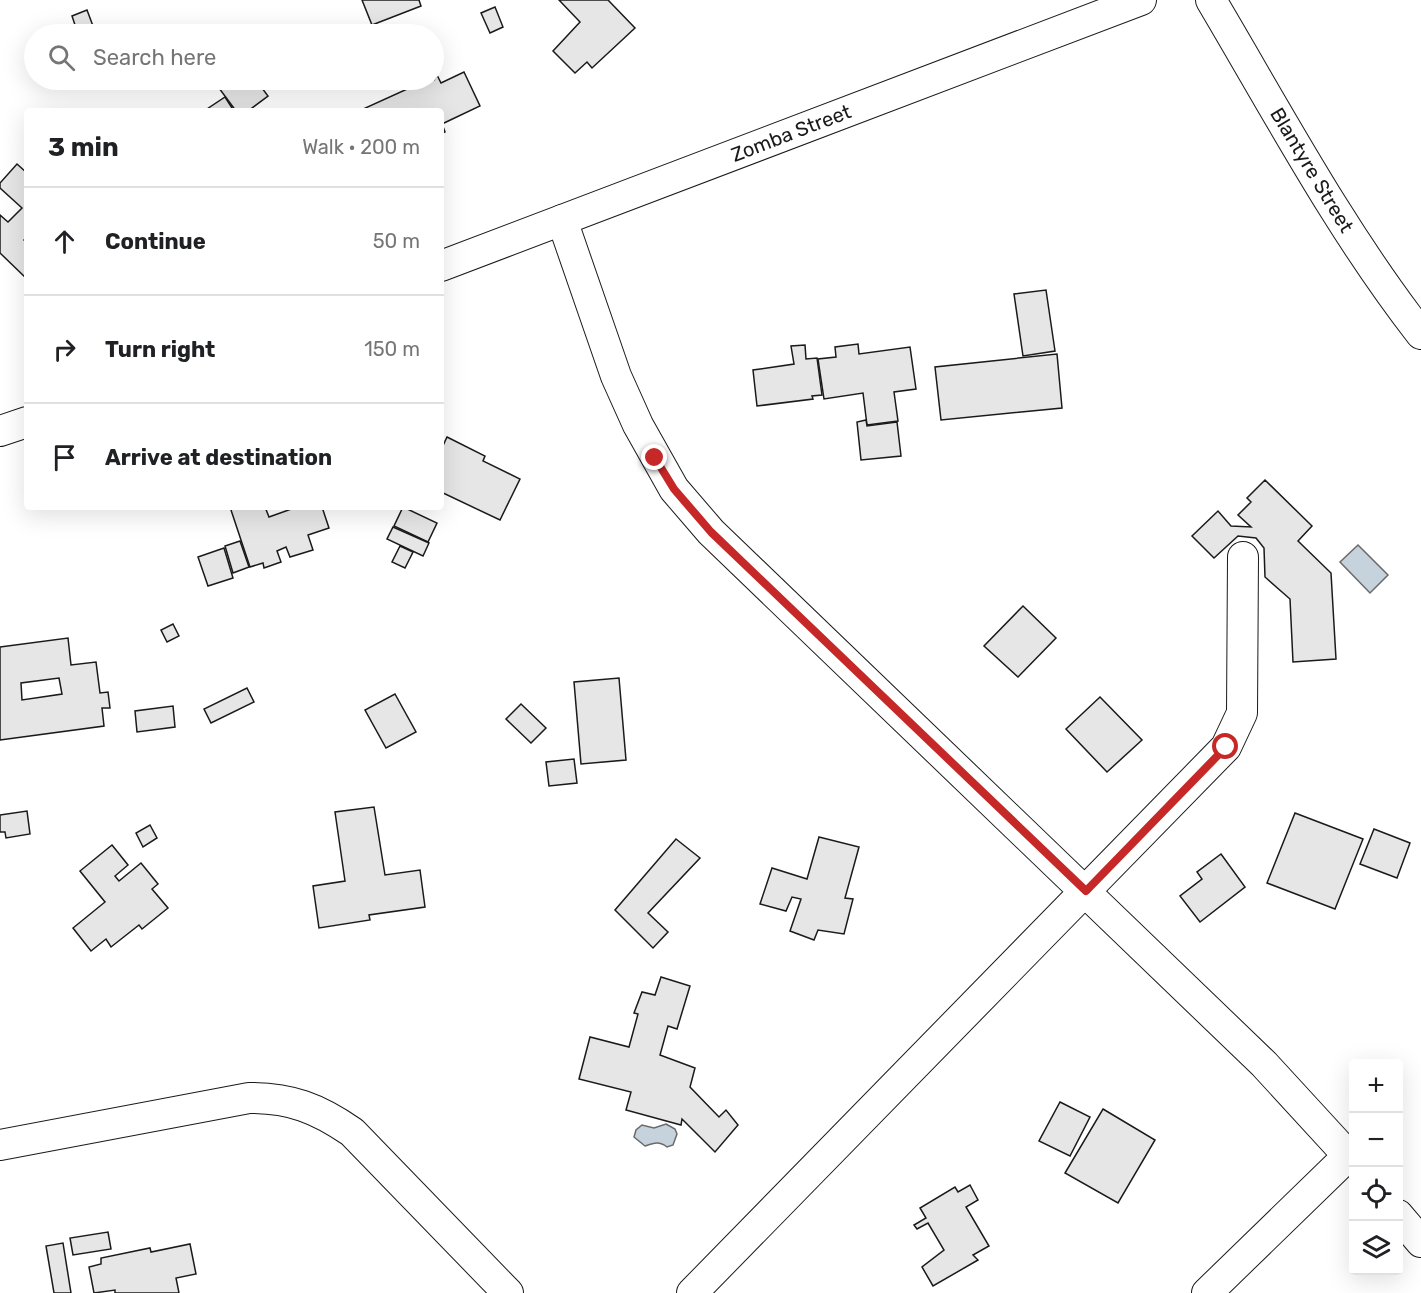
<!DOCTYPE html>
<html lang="en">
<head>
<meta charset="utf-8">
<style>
	:root { --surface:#fff; --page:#f6f6f6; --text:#202124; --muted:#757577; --line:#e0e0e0 }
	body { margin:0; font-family:Rubik,sans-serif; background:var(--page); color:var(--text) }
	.controls { position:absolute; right:18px; bottom:18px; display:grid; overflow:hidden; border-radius:6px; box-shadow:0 6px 24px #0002 }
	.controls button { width:54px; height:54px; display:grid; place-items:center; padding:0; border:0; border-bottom:2px solid var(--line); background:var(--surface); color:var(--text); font:30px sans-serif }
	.stop { position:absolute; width:18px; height:18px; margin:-14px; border:4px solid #c62828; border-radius:50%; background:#fff }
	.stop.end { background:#c62828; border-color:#fff; box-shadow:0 2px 6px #0008 }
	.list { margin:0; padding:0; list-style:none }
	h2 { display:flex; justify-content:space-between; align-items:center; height:78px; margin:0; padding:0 24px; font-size:26px }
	h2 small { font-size:20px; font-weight:400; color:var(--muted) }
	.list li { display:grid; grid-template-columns:39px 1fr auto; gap:18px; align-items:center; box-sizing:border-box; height:108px; padding:0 24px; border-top:2px solid var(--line) }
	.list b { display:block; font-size:22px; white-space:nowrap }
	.list em { font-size:20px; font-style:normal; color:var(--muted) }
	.icon { flex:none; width:33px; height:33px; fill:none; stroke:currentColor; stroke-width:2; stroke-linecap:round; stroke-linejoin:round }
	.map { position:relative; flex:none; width:1421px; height:1293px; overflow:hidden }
	.search { position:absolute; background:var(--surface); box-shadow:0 6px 24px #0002; left:24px; top:24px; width:420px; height:66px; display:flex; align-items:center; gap:15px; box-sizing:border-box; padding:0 21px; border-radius:33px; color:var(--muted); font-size:22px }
	.panel { position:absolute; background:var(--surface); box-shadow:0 6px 24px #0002; left:24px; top:108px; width:420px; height:402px; border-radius:6px }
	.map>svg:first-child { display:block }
	.water { fill:#c6d2dc; stroke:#6a6a6a; stroke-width:1.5 }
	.building { fill:#e6e6e6; stroke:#1a1a1a; stroke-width:1.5; fill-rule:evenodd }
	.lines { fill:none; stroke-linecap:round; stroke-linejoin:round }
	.minor-casing { stroke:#1a1a1a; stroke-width:32 }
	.minor { stroke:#fff; stroke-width:30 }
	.route { stroke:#c62828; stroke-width:8 }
	.labels { text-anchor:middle; stroke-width:4.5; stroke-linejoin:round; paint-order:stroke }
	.street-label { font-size:20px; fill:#1a1a1a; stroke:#fff }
</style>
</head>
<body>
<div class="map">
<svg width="1421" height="1293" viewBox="0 0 1421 1293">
	<rect width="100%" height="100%" fill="#fff"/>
	<g class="water">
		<path d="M1358 545 1388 575 1370 593 1340 562Z"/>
		<path d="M666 1124 675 1129 677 1134 673 1145 667 1147C659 1141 654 1143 645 1146L634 1137 636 1130 642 1125 654 1128Z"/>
	</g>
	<g class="building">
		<path d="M362 0H419L421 6 372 25Z"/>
		<path d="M559 0H608L635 28 592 68 587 62 575 73 553 51 580 22Z"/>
		<path d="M495 7 503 27 490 33 481 13Z"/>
		<path d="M87 10 96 34H78L72 16Z"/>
		<path d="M464 72 480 106 442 124 445 132 441 134V111H364L363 109 427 80H434L437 75 441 83Z"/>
		<path d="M213 80H256L268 96 248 111H236Z"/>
		<path d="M225 97 234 111H204Z"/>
		<path d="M17 164 27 173V237L24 240 27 243V279L0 253V215L8 222 22 208 0 188V183Z"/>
		<path d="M1046 290 1055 351 1023 356 1014 294Z"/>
		<path d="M858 344 859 354 910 347 916 389 894 392 898 421 867 425 863 393 824 399 818 359 836 357 835 347Z"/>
		<path d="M805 345 806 359 817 358 822 395 812 396 813 399 757 406 753 370 794 364 791 346Z"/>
		<path d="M1057 354 1062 408 941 420 935 367Z"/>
		<path d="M866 420 867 426 897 422 901 456 861 460 857 422Z"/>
		<path d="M447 437 485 456 483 461 520 479 500 520 441 492V450Z"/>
		<path d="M1265 480 1312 526 1298 541 1331 573 1336 659 1293 662 1290 599 1265 577 1264 548 1256 538 1238 536 1214 558 1192 536 1218 511 1231 526 1251 527 1238 515 1251 502 1247 498Z"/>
		<path d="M230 507H265L269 517 297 507H322L329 528 308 535 313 550 290 557 286 547 277 551 281 562 264 568 263 563 250 567Z"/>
		<path d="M403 507 437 523 428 542 394 526Z"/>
		<path d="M393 527 429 543 423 556 387 539Z"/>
		<path d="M240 541 249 567 233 573 225 546Z"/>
		<path d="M400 546 413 552 405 568 392 562Z"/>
		<path d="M224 548 233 578 208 586 198 557Z"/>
		<path d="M1023 606 1056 638 1018 677 984 646Z"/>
		<path d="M173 624 179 636 167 642 161 630Z"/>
		<path d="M68 638 71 665 96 662 100 693 108 692 110 708H102L104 726 0 740V647ZM59 678 62 694 22 700 21 683Z"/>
		<path d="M619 678 626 760 581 764 574 682Z"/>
		<path d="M247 688 254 702 211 723 204 709Z"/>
		<path d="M395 694 416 732 386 748 365 710Z"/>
		<path d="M1100 697 1142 740 1107 772 1066 729Z"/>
		<path d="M521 704 546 728 531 743 506 719Z"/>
		<path d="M173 706 175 727 137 732 135 711Z"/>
		<path d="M574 759 577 783 549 786 546 762Z"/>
		<path d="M374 807 385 875 420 870 425 907 369 915 370 920 319 928 313 886 345 881 335 812Z"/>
		<path d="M27 811 30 834 6 838 5 832H0V815Z"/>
		<path d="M1295 813 1363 839 1335 909 1267 883Z"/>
		<path d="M150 825 157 838 143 847 136 833Z"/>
		<path d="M1374 829 1410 843 1397 878 1360 864Z"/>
		<path d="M819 837 859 847 845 898 853 899 844 934 818 930 814 940 790 931 801 899 792 897 786 911 760 904 772 868 807 879Z"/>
		<path d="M676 839 700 858 648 913 668 932 653 948 615 910Z"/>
		<path d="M112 845 128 865 115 876 119 881 141 863 158 884 152 889 168 908 142 929 139 925 111 947 106 939 91 951 73 928 105 902 80 871Z"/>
		<path d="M1221 854 1245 887 1200 922 1180 896 1202 879 1197 872Z"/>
		<path d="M661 977 690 986 677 1029 668 1026 660 1055 695 1068 690 1087 719 1117 726 1110 738 1125 715 1152 682 1119 681 1125 626 1110 631 1092 579 1079 590 1037 629 1047 638 1014 634 1013 642 992 655 995Z"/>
		<path d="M1060 1102 1090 1117 1070 1156 1039 1141Z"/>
		<path d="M1103 1109 1155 1140 1118 1203 1065 1173Z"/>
		<path d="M970 1185 978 1200 966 1207 989 1246 973 1255 978 1260 933 1286 922 1267 944 1250 928 1223 917 1229 914 1225 926 1218 920 1208 955 1187 958 1192Z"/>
		<path d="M108 1232 111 1249 73 1255 70 1238Z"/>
		<path d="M63 1243 71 1293H54L46 1246Z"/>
		<path d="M190 1244 196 1274 176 1278 179 1293H115V1290L94 1293 89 1267 101 1264V1258L150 1248 151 1252Z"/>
	</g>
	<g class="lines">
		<defs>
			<g id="minor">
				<path d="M1211 0C1278 113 1340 230 1421 334"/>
				<path d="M562 220 616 376 638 425 674 489 711 532 1264 1064 1354 1162"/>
				<path d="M441 266 1141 0"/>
				<path d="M0 431 27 422"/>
				<path d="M0 1145 249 1098C291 1098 317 1108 352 1132L508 1293"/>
				<path d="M1398 1215 1421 1242"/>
				<path d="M692 1293 1226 747 1242 713 1243 557"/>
				<path d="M1207 1293 1348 1156"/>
			</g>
		</defs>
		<use href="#minor" class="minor-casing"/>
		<use href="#minor" class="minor"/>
	</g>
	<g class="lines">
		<path class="route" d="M655 458 674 489 711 532 1086 891 1226 747"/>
	</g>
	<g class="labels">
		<g class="street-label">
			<text transform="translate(791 133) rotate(-21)" y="7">Zomba Street</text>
			<text transform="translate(1312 170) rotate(59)" y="7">Blantyre Street</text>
		</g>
	</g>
</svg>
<div class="controls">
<button>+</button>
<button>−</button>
<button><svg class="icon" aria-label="locate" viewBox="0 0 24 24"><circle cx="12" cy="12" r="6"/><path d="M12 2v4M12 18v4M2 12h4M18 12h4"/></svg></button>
<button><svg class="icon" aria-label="layers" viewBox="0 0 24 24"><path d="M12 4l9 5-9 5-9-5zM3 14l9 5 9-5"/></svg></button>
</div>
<div class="stop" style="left:1226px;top:747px"></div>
<div class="stop end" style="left:655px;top:458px"></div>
<div class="search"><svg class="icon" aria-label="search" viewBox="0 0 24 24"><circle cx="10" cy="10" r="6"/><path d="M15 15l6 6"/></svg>Search here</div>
<section class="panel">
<h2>3 min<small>Walk · 200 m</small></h2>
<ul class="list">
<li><svg class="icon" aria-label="ahead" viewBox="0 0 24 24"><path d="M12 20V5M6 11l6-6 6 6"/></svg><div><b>Continue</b></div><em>50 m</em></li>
<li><svg class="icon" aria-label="right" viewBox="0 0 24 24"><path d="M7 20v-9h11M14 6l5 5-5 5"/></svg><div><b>Turn right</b></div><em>150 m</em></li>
<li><svg class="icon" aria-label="arrive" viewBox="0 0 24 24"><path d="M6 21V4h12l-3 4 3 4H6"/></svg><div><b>Arrive at destination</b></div></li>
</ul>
</section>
</div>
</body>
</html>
